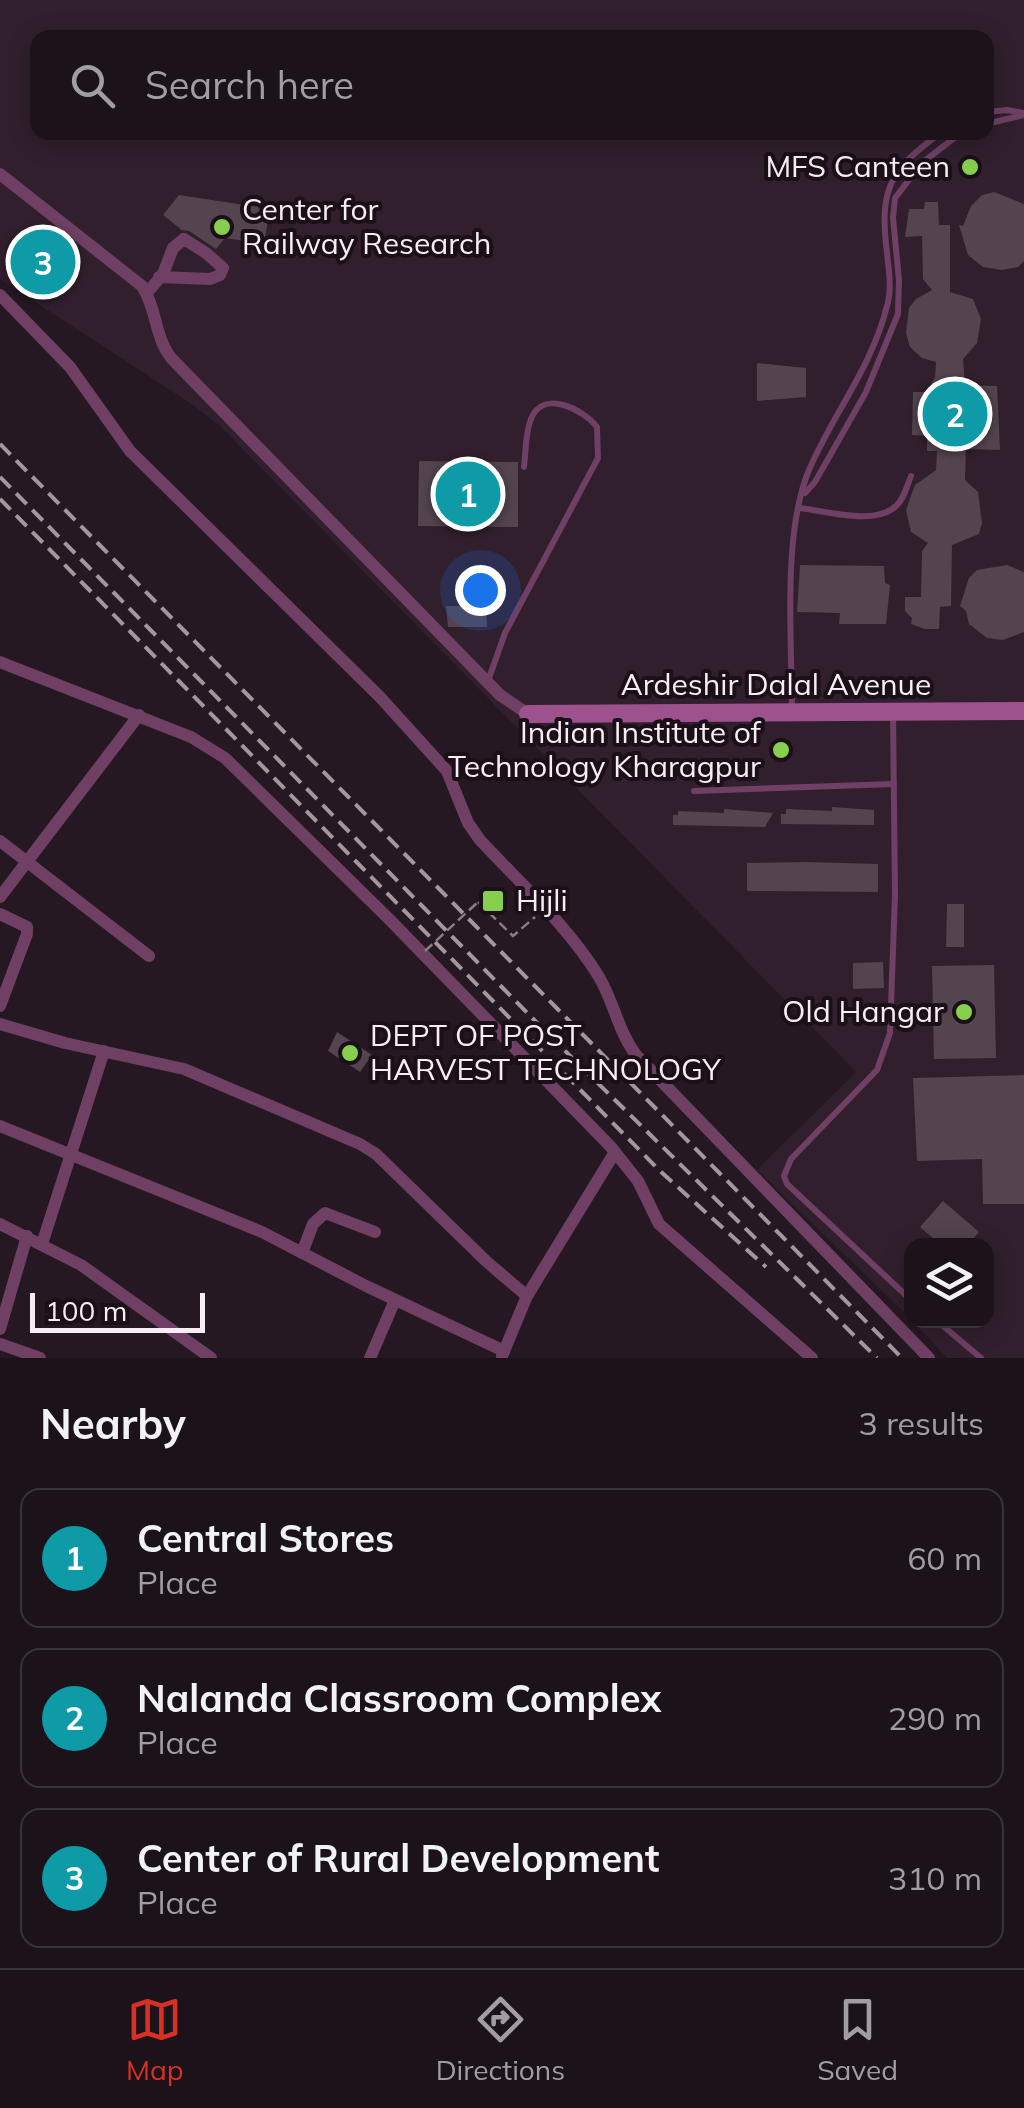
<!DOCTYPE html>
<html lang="en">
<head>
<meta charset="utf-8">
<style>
	:root { --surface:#1c121a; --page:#251b23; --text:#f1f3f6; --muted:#a09ea2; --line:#3a3239; --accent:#d93025 }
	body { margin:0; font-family:Mulish,sans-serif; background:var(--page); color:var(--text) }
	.controls { position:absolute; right:30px; bottom:30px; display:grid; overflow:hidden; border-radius:20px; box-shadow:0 5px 25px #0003 }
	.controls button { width:90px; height:90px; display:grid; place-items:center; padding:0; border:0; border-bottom:2px solid var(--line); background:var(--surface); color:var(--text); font:50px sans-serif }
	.scale { position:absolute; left:30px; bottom:25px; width:175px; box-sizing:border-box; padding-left:10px; border:5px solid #f7edf4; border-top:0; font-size:28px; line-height:35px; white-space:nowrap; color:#f7edf4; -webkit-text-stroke:8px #1b0f18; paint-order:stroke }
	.you { position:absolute; left:480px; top:590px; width:35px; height:35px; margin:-25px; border:8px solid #fff; border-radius:50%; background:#1a73e8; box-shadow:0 0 0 15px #1a73e833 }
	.badge { display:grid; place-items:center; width:65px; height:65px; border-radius:50%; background:var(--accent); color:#fff; font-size:32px; font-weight:700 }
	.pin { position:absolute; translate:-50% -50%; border:5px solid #fff; box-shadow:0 2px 10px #0006 }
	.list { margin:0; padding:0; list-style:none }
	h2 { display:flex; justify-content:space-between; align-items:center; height:130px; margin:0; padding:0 40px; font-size:42px }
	h2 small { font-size:32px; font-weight:400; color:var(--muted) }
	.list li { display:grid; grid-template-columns:65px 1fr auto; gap:30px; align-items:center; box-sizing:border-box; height:140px; margin:0 20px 20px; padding:0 20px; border:2px solid var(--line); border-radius:20px }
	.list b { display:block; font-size:38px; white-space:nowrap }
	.list p { margin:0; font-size:32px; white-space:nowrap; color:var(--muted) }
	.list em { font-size:32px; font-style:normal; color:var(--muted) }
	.icon { flex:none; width:55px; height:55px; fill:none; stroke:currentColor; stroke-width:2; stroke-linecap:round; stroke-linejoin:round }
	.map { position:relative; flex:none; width:1024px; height:1358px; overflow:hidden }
	.search { position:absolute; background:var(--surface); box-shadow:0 5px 25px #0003; left:30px; right:30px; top:30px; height:110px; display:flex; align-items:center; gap:25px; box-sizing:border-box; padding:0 35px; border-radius:20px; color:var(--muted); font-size:38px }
	.sheet { height:610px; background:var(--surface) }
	nav { display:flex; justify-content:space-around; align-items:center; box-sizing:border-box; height:140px; border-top:2px solid var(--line); background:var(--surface); font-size:28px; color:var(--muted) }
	nav a { display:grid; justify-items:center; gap:5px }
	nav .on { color:var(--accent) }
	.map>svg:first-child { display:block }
	.built { fill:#311f2d; fill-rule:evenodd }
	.building { fill:#53444f }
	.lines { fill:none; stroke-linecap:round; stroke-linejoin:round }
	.path { stroke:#887d85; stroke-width:2.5; stroke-dasharray:10 5; stroke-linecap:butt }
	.lane { stroke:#6f4064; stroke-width:6 }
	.street { stroke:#6f4064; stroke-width:12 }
	.secondary { stroke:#9e528d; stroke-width:18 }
	.rail { stroke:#a2979f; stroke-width:4; stroke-dasharray:15 8; stroke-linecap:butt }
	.path-bridge { stroke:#887d85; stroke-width:2.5; stroke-dasharray:10 5; stroke-linecap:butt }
	.poi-dot { fill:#86cf4c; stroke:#1b0f18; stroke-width:4 }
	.labels { text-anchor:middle; stroke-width:8; stroke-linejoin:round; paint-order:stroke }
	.poi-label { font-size:30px; fill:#f7edf4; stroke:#1b0f18; text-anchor:end }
	.street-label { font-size:30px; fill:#f7edf4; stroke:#1b0f18 }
</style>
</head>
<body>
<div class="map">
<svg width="1024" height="1358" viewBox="0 0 1024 1358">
	<rect width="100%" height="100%" fill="#251822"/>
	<path class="built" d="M0 0H1024V1358H947L912 1320H986V1246H912V1320L757 1170 856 1072 220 426 190 403 0 279ZM38 38H986V132H38Z"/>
	<g class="building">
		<path d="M994 192 1024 204V261L1018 267 1002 270 983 267 968 255 959 225 963 226 971 206 982 195Z"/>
		<path d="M179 195 270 209 264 244 225 238 216 249 189 231 182 230 163 215Z"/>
		<path d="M925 202H938L939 225H950V292L973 299 981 319 977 343 963 359 965 385 997 386 1000 450 966 449 965 480 978 492 982 523 979 534 952 545 951 606 940 607 939 629H925L911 624 912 618 905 611V597H921L922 551 928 543 911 532 906 510 915 485 936 470 937 451H927V436L912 435 913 392H927L935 377 936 362 922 358 910 347 906 333 909 308 916 299 932 290 923 279 922 236 905 237 909 209H924Z"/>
		<path d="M27 241 48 257 55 247 81 267 63 292 38 273 30 283 8 267Z"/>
		<path d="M757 363 806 368V397L757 401Z"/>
		<path d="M419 461 518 462V527L418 526Z"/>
		<path d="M800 565 884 566 885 583 890 585 886 624H839L840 613 797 612Z"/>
		<path d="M1007 565 1024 572V632L1003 640 987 638 969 624 966 611 960 606 969 578 977 570Z"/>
		<path d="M446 606H486L487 627H448Z"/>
		<path d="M832 807 874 810V825L781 824V814H786V809L832 811Z"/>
		<path d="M724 809 773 813 765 827 673 825V815H678V811L724 813Z"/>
		<path d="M807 862 878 864V892L747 891V863Z"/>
		<path d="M947 904H964V947H946Z"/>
		<path d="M883 962 884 988 853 989V963Z"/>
		<path d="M994 965 996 1058 934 1059 932 966Z"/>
		<path d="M337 1032 372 1055 360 1072 328 1051Z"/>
		<path d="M1024 1075V1204H983L982 1159 917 1161 913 1078Z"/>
		<path d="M943 1201 979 1232 967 1246H942L920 1227Z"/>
	</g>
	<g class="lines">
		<path class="path" d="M478 902 513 936 535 917"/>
		<g class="lane">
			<path d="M986 112 1007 110 1024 113"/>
			<path d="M986 124 1024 115"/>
			<path d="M805 493 815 482 866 392 898 314 899 280 893 218 895 198 923 162 962 132"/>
			<path d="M800 508C826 511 875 526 896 506 904 499 907 486 911 476"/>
			<path d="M488 681 505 633 598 458 597 427C584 410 543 388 531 419 525 433 526 452 524 467"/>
			<path d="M792 712C792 642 782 534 809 470 833 414 872 367 887 306 892 289 889 271 887 253 879 189 889 170 942 132"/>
			<path d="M893 713 895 895 890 1033 877 1070 791 1159 784 1176 787 1184 912 1301"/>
			<path d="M694 791 894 784"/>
			<path d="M936 1320 981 1358"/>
		</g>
		<g class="street">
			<path d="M0 174 142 286C157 308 154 337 172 359L500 695 528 714"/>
			<path d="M147 293 163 274 173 248 184 239 206 253 223 268 220 275 210 279 159 277"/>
			<path d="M0 295 70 367 130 451 380 697 447 771 468 823 480 840C520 883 568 926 599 977 614 1002 618 1031 636 1055L929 1358"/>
			<path d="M0 662 191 737 225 758 389 919 611 1147 638 1181 659 1224 812 1358"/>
			<path d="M0 841 149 956"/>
			<path d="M0 897 139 715"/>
			<path d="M0 914 27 927V934L0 1006"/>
			<path d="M0 1024 65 1043 184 1069 360 1144 376 1154 487 1262 527 1296"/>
			<path d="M0 1126 262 1232 366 1286 504 1351"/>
			<path d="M0 1224 81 1265 211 1358"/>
			<path d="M42 1244 104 1051"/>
			<path d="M302 1253 313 1224 325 1213 375 1232"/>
			<path d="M0 1329 27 1236"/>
			<path d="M0 1344 40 1358"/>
			<path d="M502 1356 527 1296 615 1152"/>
			<path d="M370 1358 395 1300"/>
		</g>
		<path class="secondary" d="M528 714 1024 711"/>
		<g class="rail">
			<path d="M0 444 902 1358"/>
			<path d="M0 477 551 1037 877 1358"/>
			<path d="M0 499 659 1170 766 1267"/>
		</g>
		<path class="path-bridge" d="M425 951 478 902"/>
	</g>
	<g class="poi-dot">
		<circle cx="970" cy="167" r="10"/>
		<circle cx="222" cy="227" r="10"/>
		<circle cx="781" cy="750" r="10"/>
		<rect x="481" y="889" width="24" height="24" rx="5"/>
		<circle cx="964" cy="1012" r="10"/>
		<circle cx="350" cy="1053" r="10"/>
	</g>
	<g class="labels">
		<g class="poi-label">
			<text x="950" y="177">MFS Canteen</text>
			<text x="242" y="220" text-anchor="start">Center for<tspan x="242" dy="34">Railway Research</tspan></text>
			<text x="761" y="743">Indian Institute of<tspan x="761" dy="34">Technology Kharagpur</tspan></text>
			<text x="516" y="911" text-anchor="start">Hijli</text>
			<text x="944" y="1022">Old Hangar</text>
			<text x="370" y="1046" text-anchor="start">DEPT OF POST<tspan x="370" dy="34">HARVEST TECHNOLOGY</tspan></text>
		</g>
		<g class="street-label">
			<text x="776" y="695">Ardeshir Dalal Avenue</text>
		</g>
	</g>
</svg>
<div class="controls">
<button><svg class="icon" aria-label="layers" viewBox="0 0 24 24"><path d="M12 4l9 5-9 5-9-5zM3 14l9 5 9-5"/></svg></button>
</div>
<div class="scale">100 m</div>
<div class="you"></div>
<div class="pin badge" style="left:468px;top:494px;background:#0f9aa8">1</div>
<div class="pin badge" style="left:955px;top:414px;background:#0f9aa8">2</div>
<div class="pin badge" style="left:43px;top:262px;background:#0f9aa8">3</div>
<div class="search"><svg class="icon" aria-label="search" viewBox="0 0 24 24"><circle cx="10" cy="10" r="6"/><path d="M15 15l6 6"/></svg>Search here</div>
</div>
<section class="sheet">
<h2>Nearby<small>3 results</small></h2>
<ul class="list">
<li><span class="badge" style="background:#0f9aa8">1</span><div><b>Central Stores</b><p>Place</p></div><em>60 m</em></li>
<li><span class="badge" style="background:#0f9aa8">2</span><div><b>Nalanda Classroom Complex</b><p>Place</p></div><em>290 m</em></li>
<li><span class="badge" style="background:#0f9aa8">3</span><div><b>Center of Rural Development</b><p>Place</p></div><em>310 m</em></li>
</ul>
</section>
<nav>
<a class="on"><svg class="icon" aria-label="map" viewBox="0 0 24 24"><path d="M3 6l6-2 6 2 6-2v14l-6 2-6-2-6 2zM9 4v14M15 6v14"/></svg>Map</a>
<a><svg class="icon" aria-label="directions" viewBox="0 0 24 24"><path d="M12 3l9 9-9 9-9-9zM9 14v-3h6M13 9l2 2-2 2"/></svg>Directions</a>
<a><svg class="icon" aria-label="saved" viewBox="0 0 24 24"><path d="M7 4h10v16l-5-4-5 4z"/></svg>Saved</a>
</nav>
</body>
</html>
